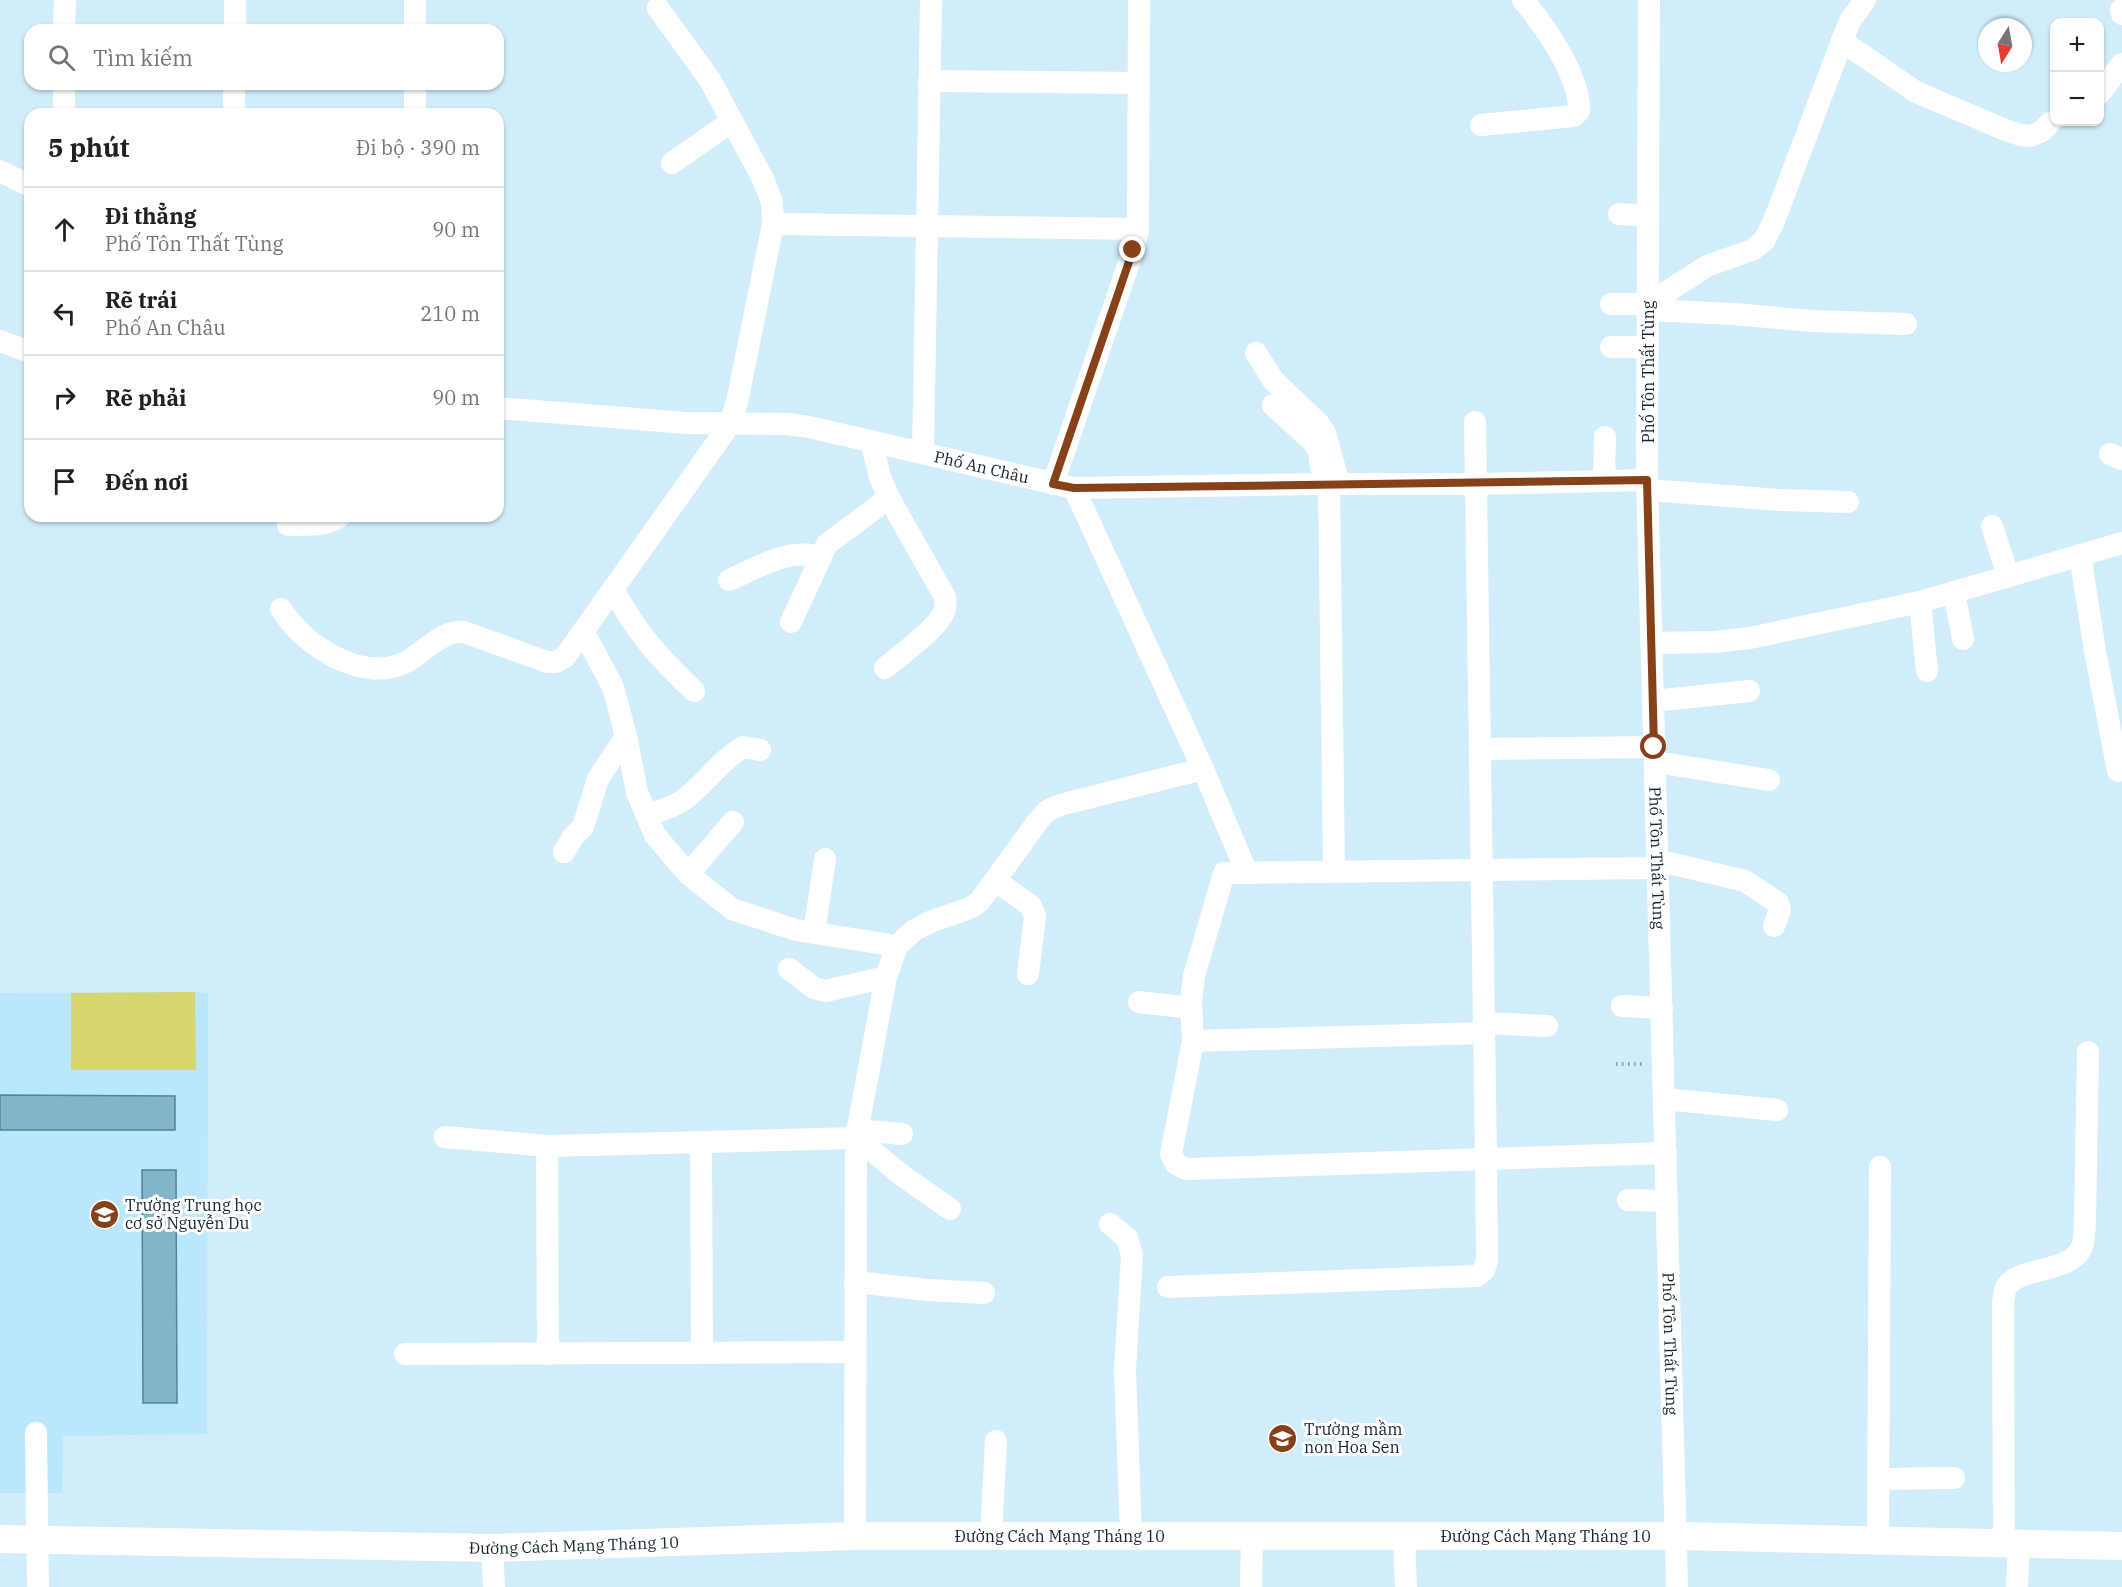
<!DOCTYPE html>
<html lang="vi">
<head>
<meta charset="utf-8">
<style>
	:root { --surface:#fff; --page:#f2f2f2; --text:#202124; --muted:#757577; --line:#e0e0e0 }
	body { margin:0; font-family:"IBM Plex Serif",serif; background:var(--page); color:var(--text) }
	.controls { position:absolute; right:18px; top:18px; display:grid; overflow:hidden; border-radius:12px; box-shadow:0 2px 4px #0004 }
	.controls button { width:54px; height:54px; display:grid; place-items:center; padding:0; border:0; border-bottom:2px solid var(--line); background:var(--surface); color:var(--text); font:30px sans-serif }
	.compass { position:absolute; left:1978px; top:18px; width:54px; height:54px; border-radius:50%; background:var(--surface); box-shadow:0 2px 4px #0004; rotate:191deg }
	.stop { position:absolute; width:18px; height:18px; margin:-14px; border:4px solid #864118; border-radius:50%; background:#fff }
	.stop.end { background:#864118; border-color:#fff; box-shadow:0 2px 6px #0008 }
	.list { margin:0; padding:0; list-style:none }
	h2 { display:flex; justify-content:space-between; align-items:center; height:78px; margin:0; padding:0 24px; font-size:26px }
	h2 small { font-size:20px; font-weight:400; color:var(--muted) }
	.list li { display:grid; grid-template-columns:39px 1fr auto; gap:18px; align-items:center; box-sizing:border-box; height:84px; padding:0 24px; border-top:2px solid var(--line) }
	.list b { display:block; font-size:22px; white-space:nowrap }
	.list p { margin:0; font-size:20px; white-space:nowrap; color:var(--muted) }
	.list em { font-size:20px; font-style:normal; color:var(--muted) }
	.icon { flex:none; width:33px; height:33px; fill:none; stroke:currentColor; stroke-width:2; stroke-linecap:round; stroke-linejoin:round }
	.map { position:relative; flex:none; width:2122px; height:1587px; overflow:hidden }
	.search { position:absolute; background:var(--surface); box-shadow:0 2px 4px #0004; left:24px; top:24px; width:480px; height:66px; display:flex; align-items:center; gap:15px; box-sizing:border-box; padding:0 21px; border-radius:18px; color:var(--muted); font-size:22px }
	.panel { position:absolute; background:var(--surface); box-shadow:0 2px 4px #0004; left:24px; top:108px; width:480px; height:414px; border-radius:18px }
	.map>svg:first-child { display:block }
	.built { fill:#bae7fc }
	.green { fill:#d7d570 }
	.building { fill:#84b4c9; stroke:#548296; stroke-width:1.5 }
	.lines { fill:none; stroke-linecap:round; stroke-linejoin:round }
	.path { stroke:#89a1ad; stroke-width:4; stroke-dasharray:1.5 4.5; stroke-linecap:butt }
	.minor { stroke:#fff; stroke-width:22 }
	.major { stroke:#fff; stroke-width:28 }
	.route { stroke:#864118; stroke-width:8 }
	.labels { text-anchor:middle; stroke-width:6; stroke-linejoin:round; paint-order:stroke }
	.street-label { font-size:16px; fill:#11242c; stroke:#fff }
	.poi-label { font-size:16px; fill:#11242c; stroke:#fff; text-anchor:start }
</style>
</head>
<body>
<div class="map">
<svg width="2122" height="1587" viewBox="0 0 2122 1587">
	<rect width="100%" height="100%" fill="#d1edfb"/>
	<path class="built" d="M195 992 208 993 207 1434 63 1436 62 1493H0V993Z"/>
	<path class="green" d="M195 992 196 1070H71V993Z"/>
	<g class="building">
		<path d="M0 1095 175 1096V1130H0Z"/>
		<path d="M142 1170H176L177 1403H143Z"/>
	</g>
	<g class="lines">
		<path class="path" d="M1616 1064H1644"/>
		<g class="minor">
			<path id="s1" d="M1649 0 1647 480 1677 1587"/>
			<path d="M2121 10 2122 14"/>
			<path d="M64 30 65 0"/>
			<path d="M235 30V0"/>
			<path d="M415 30V0"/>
			<path d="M1842 41 1916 92 2003 129 2020 135 2031 136 2042 131 2050 123"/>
			<path d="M929 81 1139 83"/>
			<path d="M2100 93 2122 64"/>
			<path d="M64 114V84"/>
			<path d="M234 114V84"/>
			<path d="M415 114V84"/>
			<path d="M1481 125 1574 116 1579 111C1580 76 1545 26 1523 0"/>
			<path d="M672 163 732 121"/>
			<path d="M0 171 30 186"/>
			<path d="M1619 214 1648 216"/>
			<path d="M773 224 1138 229"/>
			<path d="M1611 304H1648L1707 266 1752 250 1764 241 1774 221 1842 41 1850 21 1865 0"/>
			<path d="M1648 310 1734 314 1812 321 1906 324"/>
			<path d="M0 341 30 352"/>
			<path d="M1611 347H1648"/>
			<path d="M1256 353 1273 380 1319 424 1325 433 1339 484"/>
			<path d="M1273 405 1312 441 1319 451 1321 467"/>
			<path id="s2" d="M498 408 686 423 787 424 809 427 1074 488 1323 484H1477L1647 480"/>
			<path d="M871 441 880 477 889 498 945 597C946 603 946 607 944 612 937 629 900 655 885 668"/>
			<path d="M923 453 931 0"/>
			<path d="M2110 454 2122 459"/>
			<path d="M1604 481 1605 437"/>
			<path d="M1053 484 1133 251 1138 229 1139 0"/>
			<path d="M1329 484 1334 871"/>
			<path d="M1074 488 1203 769 1247 873"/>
			<path d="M1648 490 1781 500 1848 502"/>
			<path d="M288 525C305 524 326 527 340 516"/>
			<path d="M1992 526 2008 576"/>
			<path d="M2080 555 2095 651 2118 771"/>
			<path d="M729 580C757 568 791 546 821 558"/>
			<path d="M613 589C636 632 659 658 694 691"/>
			<path d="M1954 592 1963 639"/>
			<path d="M1920 602 1927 671"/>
			<path d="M281 609C304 646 364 685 408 661 426 650 443 630 464 632L547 662H556L565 657 730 424 737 402 773 224 772 202 763 179 710 80 658 8"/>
			<path d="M791 622 827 544 889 498"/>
			<path d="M583 631 613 687 626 736 637 792 655 835 688 874 732 909 796 930 897 946"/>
			<path d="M1652 643 1715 642 1750 638 1920 602 2122 543"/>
			<path d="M1653 701 1749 691"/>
			<path d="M1480 749 1654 747"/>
			<path d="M1655 762 1769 780"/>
			<path d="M647 815C659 811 671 808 682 801 704 786 719 761 743 747L760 750"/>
			<path d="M564 852 573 837 583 827 598 779 626 736"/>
			<path d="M1657 860 1745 881 1778 903 1780 909 1774 926"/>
			<path d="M1657 868 1224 873 1194 976 1191 1001 1193 1041 1171 1154 1176 1164 1186 1169 1666 1153"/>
			<path d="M688 874 733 822"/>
			<path d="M996 881 1031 906 1035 917 1028 974"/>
			<path d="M814 933 825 859"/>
			<path d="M789 969 814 988 826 991 886 977"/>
			<path d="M1139 1002 1191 1008"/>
			<path d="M1622 1006 1662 1008"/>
			<path d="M1484 1023 1547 1026"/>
			<path d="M1193 1041 1484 1033"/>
			<path d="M1664 1099 1777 1110"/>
			<path d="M857 1130 902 1134"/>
			<path d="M445 1137 547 1146 856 1138 903 1176 950 1209"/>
			<path d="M701 1142 702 1352"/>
			<path d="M547 1146 548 1354"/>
			<path d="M1628 1200 1667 1201"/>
			<path d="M1110 1224 1127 1238 1132 1255 1125 1370 1131 1536"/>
			<path d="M855 1282 928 1290 984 1293"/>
			<path d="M1168 1287 1477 1276 1484 1270 1487 1260 1486 1158 1475 422"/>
			<path d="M405 1354 854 1352"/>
			<path d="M36 1433 38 1587"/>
			<path d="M1879 1479 1954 1478"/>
			<path d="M855 1536 856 1138 886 977 897 946 913 931 930 922 970 908 980 901 1038 821 1047 811 1060 805 1203 769"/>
			<path d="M991 1536 996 1441"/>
			<path d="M1404 1536 1406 1587"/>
			<path d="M1878 1541 1880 1167"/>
			<path d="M2004 1543 2003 1304C2004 1299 2004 1294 2005 1290 2013 1266 2067 1275 2081 1249 2085 1242 2084 1229 2085 1221L2088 1052"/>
			<path d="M492 1548 494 1587"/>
			<path d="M1251 1587 1252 1536"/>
			<path d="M2017 1587 2019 1544"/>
		</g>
		<path class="major" id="s3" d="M0 1539 492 1548 855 1536H1676L2122 1546"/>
	</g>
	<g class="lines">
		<path class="route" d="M1133 250 1053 484 1074 488C1265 485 1456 484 1647 480L1654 747"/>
	</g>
	<defs>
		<symbol id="school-disc" viewBox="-11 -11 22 22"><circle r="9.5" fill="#864118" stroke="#fff"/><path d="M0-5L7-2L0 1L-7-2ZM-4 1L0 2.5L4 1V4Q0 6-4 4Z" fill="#fff"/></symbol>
	</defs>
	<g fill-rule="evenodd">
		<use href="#school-disc" x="88" y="1198" width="33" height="33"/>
		<use href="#school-disc" x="1266" y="1422" width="33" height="33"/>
	</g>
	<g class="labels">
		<g class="street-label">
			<text transform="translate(1648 372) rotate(-90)" y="6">Phố Tôn Thất Tùng</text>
			<text dy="6" stroke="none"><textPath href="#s2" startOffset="489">Phố An Châu</textPath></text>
			<text dy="6" stroke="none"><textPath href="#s1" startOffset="858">Phố Tôn Thất Tùng</textPath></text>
			<text dy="6" stroke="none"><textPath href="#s1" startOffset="1344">Phố Tôn Thất Tùng</textPath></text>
			<text dy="6" stroke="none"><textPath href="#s3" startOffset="1060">Đường Cách Mạng Tháng 10</textPath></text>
			<text dy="6" stroke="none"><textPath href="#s3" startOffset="1546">Đường Cách Mạng Tháng 10</textPath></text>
			<text dy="6" stroke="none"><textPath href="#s3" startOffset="574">Đường Cách Mạng Tháng 10</textPath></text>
		</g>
		<g class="poi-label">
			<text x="125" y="1211">Trường Trung học<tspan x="125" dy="18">cơ sở Nguyễn Du</tspan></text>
			<text x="1304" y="1435">Trường mầm<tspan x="1304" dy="18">non Hoa Sen</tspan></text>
		</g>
	</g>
</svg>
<div class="controls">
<button>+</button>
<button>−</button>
</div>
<svg class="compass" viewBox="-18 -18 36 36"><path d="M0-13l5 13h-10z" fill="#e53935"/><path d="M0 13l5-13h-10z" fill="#757577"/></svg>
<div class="stop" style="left:1654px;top:747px"></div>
<div class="stop end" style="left:1133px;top:250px"></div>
<div class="search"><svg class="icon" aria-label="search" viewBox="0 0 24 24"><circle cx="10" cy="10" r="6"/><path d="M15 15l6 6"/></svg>Tìm kiếm</div>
<section class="panel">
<h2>5 phút<small>Đi bộ · 390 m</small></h2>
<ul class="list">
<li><svg class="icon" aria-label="ahead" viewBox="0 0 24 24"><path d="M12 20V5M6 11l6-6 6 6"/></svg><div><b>Đi thẳng</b><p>Phố Tôn Thất Tùng</p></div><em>90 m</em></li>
<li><svg class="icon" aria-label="left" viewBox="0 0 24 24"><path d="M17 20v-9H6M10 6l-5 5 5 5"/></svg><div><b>Rẽ trái</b><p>Phố An Châu</p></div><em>210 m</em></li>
<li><svg class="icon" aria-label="right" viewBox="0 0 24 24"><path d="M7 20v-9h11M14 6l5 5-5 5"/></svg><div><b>Rẽ phải</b></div><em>90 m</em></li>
<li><svg class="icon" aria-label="arrive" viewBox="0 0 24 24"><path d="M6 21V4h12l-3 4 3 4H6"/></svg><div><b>Đến nơi</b></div></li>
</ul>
</section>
</div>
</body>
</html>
